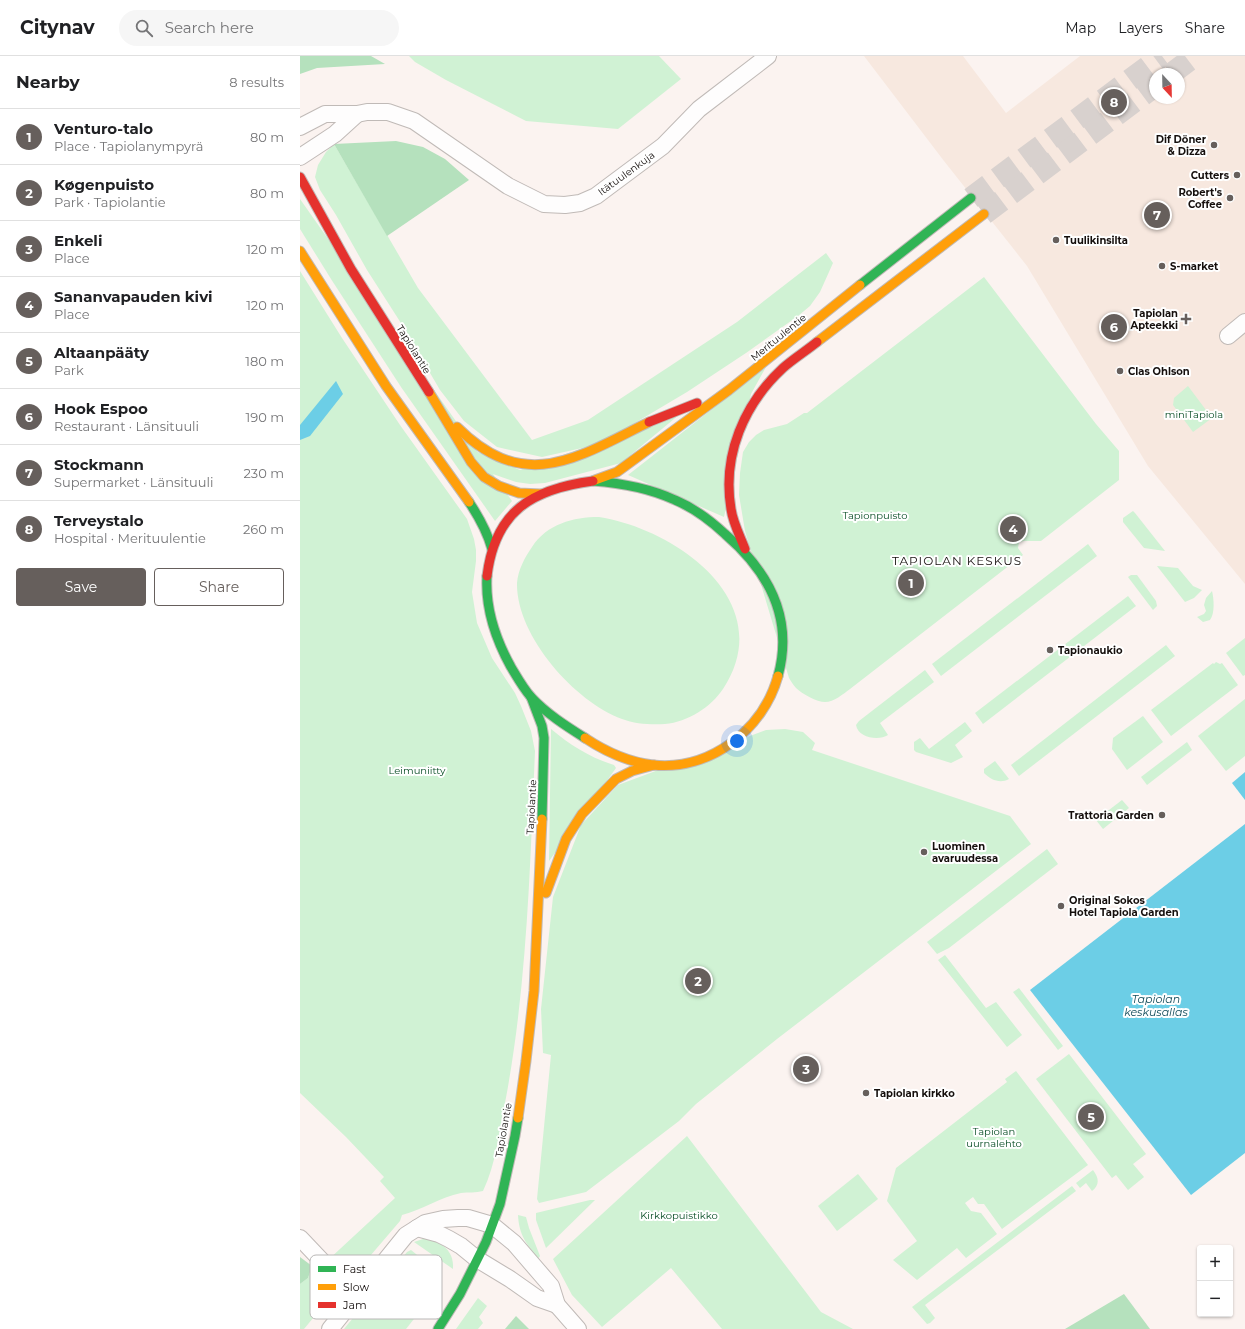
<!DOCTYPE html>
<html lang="en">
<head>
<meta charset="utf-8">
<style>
	:root { --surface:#fff; --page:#f6f6f6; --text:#202124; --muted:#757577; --line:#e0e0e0; --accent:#665f5c }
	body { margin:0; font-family:Montserrat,sans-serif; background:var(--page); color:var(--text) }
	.controls { position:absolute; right:12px; bottom:12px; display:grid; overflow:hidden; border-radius:4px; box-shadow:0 1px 3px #0004 }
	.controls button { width:36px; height:36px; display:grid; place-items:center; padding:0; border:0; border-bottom:1px solid var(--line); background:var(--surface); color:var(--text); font:20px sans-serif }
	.compass { position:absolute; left:849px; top:12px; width:36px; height:36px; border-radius:50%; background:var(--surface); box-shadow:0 1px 3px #0004; rotate:158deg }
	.you { position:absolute; left:437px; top:685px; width:14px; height:14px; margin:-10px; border:3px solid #fff; border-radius:50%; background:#1a73e8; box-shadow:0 0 0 6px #1a73e833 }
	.badge { display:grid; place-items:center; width:26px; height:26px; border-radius:50%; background:var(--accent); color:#fff; font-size:13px; font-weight:700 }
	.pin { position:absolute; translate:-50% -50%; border:2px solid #fff; box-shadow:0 1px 4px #0006 }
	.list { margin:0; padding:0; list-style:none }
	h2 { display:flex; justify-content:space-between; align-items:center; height:52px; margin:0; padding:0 16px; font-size:17px }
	h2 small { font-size:13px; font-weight:400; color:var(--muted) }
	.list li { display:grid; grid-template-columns:26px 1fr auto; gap:12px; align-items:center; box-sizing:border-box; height:56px; padding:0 16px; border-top:1px solid var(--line) }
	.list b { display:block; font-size:15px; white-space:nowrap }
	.list p { margin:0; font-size:13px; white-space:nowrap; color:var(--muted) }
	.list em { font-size:13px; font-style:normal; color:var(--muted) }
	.actions { display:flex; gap:8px; padding:12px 16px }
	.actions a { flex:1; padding:9px 0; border:1px solid var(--accent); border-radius:4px; text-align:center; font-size:14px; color:var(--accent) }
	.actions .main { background:var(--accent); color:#fff }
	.icon { flex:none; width:22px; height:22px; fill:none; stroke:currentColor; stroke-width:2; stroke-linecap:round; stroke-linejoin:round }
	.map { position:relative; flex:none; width:945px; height:1273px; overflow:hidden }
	header { display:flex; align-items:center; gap:24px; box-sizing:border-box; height:56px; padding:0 20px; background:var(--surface); border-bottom:1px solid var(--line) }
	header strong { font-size:19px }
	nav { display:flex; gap:22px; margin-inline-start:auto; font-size:14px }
	.search { width:280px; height:36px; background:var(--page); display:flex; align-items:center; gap:10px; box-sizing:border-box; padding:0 14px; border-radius:22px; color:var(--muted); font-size:15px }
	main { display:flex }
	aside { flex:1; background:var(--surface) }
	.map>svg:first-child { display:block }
	.commercial { fill:#f7e8df; fill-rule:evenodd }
	.green { fill:#d0f2d4 }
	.forest { fill:#b5e1bd }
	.water { fill:#6ccee6 }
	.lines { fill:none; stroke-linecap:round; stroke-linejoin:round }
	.primary-tunnel { stroke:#d8d1ce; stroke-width:22; stroke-dasharray:22 11; stroke-linecap:butt }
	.street-casing { stroke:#c0bab7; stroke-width:18 }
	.fast-casing { stroke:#c0bab7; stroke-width:11 }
	.slow-casing { stroke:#c0bab7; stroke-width:11 }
	.jam-casing { stroke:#c0bab7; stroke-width:11 }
	.street { stroke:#fefdfd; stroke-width:16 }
	.fast { stroke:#30b455; stroke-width:9 }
	.slow { stroke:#ff9f0a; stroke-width:9 }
	.jam { stroke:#e5322d; stroke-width:9 }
	.poi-dot { fill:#665f5c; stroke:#fff; stroke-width:1.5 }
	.labels { text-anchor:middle; stroke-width:4; stroke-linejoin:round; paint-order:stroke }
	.poi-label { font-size:10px; font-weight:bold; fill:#150f0d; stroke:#fff; text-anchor:start }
	.street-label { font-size:10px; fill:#150f0d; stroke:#fff }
	.park-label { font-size:10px; fill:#074c24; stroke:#fff }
	.water-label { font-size:11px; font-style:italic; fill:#114b5a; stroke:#fff }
	.quarter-label { font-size:12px; letter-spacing:1px; fill:#150f0d; stroke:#fff }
	.key { fill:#fff; stroke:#b9b7b6; stroke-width:1 }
	.key-label { font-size:11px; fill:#150f0d }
</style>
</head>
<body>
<header>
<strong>Citynav</strong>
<div class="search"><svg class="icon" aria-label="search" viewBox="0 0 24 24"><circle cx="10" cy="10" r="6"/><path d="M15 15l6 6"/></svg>Search here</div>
<nav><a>Map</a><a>Layers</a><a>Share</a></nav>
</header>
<main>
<aside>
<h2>Nearby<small>8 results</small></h2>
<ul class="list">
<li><span class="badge">1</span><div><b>Venturo-talo</b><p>Place · Tapiolanympyrä</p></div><em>80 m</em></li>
<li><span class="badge">2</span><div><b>Køgenpuisto</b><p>Park · Tapiolantie</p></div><em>80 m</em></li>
<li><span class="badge">3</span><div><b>Enkeli</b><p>Place</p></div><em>120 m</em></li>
<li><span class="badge">4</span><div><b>Sananvapauden kivi</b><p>Place</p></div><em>120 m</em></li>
<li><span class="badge">5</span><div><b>Altaanpääty</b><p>Park</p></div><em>180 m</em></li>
<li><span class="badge">6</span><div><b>Hook Espoo</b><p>Restaurant · Länsituuli</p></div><em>190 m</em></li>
<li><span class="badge">7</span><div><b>Stockmann</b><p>Supermarket · Länsituuli</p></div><em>230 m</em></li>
<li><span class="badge">8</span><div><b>Terveystalo</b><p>Hospital · Merituulentie</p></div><em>260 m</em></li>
</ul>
<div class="actions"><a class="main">Save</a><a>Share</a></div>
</aside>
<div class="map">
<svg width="945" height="1273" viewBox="0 0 945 1273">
	<rect width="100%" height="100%" fill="#fbf3f0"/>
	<path class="commercial" d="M564 0H663L706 57 780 0H945V528L848 410 727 210 644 105ZM855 18H879V42H855Z"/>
	<g class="green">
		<path d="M109 0H359L381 23 318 73 226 65 146 24 115 6Z"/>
		<path d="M34 88 118 232 232 384 288 364 437 266 526 197 533 207 520 236 510 250 498 260 446 297 387 336 323 374 291 390 242 401 197 391 164 365 140 334 99 264 67 214 36 159 20 134 15 121 18 109 26 96Z"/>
		<path d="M0 143 212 445 195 465 101 331 31 223 0 173Z"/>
		<path d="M0 215 42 282 100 369 167 463 174 483 176 494V505L172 536 177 567 192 602 215 637 221 650 231 675 235 695C230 813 227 931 205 1047 199 1077 196 1108 183 1135 176 1137 168 1136 161 1137 140 1141 122 1154 102 1159L100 1165 53 1220 47 1222 27 1205 95 1142 80 1125 84 1121 46 1081 0 1037Z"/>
		<path d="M684 221 796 368 819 395V424L741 485H724L719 486 718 492 723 499 550 633C543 638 534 646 525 646 517 646 502 638 496 632 493 629 491 625 489 622L445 475 439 439 440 417 443 396 449 386 456 379 464 374 487 368 504 357H507Z"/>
		<path d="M466 311 451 338 424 461 328 419Z"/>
		<path d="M888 330 912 362 893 376 873 349 874 342Z"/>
		<path d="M380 358 321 407 245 427 230 428 216 426 190 417 173 394 220 414Z"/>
		<path d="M833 455 835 457 865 495 844 492 823 466V462Z"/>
		<path d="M299 461C376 473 480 546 423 633 411 651 388 666 365 668 352 669 335 668 322 663 275 646 216 580 217 527 218 514 225 501 232 491 247 468 273 461 299 461Z"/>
		<path d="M788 488 797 500 641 620 632 608Z"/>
		<path d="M857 510 878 512 893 530 902 534 894 542 885 546Z"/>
		<path d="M831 519H837L856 545 857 550 853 554 828 521Z"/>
		<path d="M912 535C914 543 915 558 910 564L903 566 897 561 904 558 906 555 904 549 906 542Z"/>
		<path d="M828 540 836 550 683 668 675 657Z"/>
		<path d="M945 582V619L943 620 926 597Z"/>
		<path d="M866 589 875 600 719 720 711 709Z"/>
		<path d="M916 606 920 608 922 607 938 629 871 680 851 654 913 607 914 608Z"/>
		<path d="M625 614 634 626 580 667 588 679C579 685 558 682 556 669L559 665Z"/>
		<path d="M945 643V700L926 715 898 680Z"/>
		<path d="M843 660 863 686 827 714 812 693 813 682Z"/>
		<path d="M665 666 672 675 655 689 663 701 651 707 616 696 614 694V686L620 682 629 693Z"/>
		<path d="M251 673C270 689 291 702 314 709L316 712 249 805Z"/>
		<path d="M485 673 503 676 515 687 512 694 710 760 731 788 477 983 396 1048 379 1065 286 1136 239 1147 237 1143 251 999 243 997 241 953 253 841 281 769 318 729 466 674Z"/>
		<path d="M887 686 892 694 847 729 841 721Z"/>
		<path d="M695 705 709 723C700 728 691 724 684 717V713Z"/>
		<path d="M822 744 829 752 803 773 796 764Z"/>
		<path d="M747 793 758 808 649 892 637 898 627 886Z"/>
		<path d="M645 899 686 952 696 946 722 979 707 991 638 904Z"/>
		<path d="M719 932 763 990 758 994 713 936Z"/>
		<path d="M769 998 846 1098 833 1108 844 1121 828 1134 816 1119 812 1122 736 1023Z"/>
		<path d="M716 1015 788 1109 702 1173 684 1148H678L673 1141 665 1147 671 1155 681 1157 697 1178 666 1202 657 1192 617 1224 593 1204 617 1185 587 1145 596 1112 707 1026 705 1023Z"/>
		<path d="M387 1080 521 1256 553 1273H422L371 1212 302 1271 272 1239 253 1203Z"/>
		<path d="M793 1114C799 1122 800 1129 792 1135L786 1127 780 1132 776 1127Z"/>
		<path d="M558 1118 578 1143 537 1175 518 1150Z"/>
		<path d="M772 1130 776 1135 625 1249 635 1262 630 1267 627 1268 612 1251Z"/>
		<path d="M290 1144H295L246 1192 236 1164V1157Z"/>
		<path d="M218 1159 226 1161 229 1172 240 1200 238 1203C226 1187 219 1179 218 1159Z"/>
		<path d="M126 1182C142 1187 154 1194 153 1213L114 1186Z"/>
		<path d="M111 1194 138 1216 141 1220 136 1235 106 1273H44L107 1196Z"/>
		<path d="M12 1210 37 1233 4 1273H0V1228L8 1222Z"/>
		<path d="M178 1242 187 1250 179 1261 183 1267 178 1273H156Z"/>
	</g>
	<g class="forest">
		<path d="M0 0H71L85 8 17 12 0 18Z"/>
		<path d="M96 85 123 91 145 103 169 124 87 180 34 88Z"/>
		<path d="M0 1201 12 1210 8 1222 0 1228Z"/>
		<path d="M824 1238 850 1273H765Z"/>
		<path d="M216 1260 229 1273H205Z"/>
	</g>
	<g class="water">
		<path d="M36 325 43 338 10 380 0 384V369Z"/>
		<path d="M945 716V744L932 727Z"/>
		<path d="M945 768V1097L891 1139 730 934Z"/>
	</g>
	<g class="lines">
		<g class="primary-tunnel">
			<path d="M871 18 895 0"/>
			<path d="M671 142 862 0"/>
			<path d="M684 158 855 30"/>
		</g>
		<defs>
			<g id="street">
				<path d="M0 71 25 58H57L67 56H88L114 65 208 130 244 148 265 149 280 147 296 140 308 131 363 90 399 53 468 0"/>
				<path d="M0 101 35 78 57 58"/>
				<path d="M928 280 945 266"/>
				<path d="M117 1172 139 1178 149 1183 161 1190 177 1203 210 1223 237 1242 257 1249"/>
				<path d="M0 1182 56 1241"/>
				<path d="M30 1273 106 1179 125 1167 143 1163 158 1162H168L192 1169 214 1187 251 1230 257 1249 278 1273"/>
			</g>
			<g id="fast">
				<path d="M560 229 671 142"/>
				<path d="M293 425C321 427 349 432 375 444 394 452 410 464 425 478 468 515 494 562 478 620"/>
				<path d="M169 446C179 461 187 475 192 493"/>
				<path d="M187 520C185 553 195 582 211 611 217 621 223 632 231 641 247 658 266 670 285 682"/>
				<path d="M231 641 242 670 244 682 242 763"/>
				<path d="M138 1273 160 1238 186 1186 200 1148 215 1080 218 1062"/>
			</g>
			<g id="slow">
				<path d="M0 195 86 330 169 446"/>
				<path d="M517 286 684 158"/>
				<path d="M129 336 171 406 184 421 199 430 219 437 241 438"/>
				<path d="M157 371C225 439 278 401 349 366"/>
				<path d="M295 424 317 416 429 334 560 229"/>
				<path d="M285 682C306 696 328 706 353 709 410 715 463 674 478 620"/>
				<path d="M246 837 266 783 282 758 316 723 332 715 354 709"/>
				<path d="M218 1062 226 1005 234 935 242 763"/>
			</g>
			<g id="jam">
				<path d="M0 121 51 213 129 336"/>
				<path d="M349 366 397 347"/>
				<path d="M445 493C440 480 433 467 431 453 422 399 444 348 483 312 493 303 506 295 517 286"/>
				<path d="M187 520C195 455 232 433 293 425"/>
			</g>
		</defs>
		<use href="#street" class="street-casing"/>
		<use href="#fast" class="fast-casing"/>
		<use href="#slow" class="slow-casing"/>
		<use href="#jam" class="jam-casing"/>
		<use href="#street" class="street"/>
		<use href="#fast" class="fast"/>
		<use href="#slow" class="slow"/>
		<use href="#jam" class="jam"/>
	</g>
	<g class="poi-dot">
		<circle cx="914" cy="89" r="4"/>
		<circle cx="937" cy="119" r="4"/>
		<circle cx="930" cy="142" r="4"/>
		<circle cx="756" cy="184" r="4"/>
		<circle cx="862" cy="210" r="4"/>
		<path d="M884 257h4v4h4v4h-4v4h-4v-4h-4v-4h4z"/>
		<circle cx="820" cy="315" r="4"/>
		<circle cx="750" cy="594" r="4"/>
		<circle cx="862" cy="759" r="4"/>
		<circle cx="624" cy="796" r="4"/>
		<circle cx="761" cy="850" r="4"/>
		<circle cx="566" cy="1037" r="4"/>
	</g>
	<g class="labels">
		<g class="poi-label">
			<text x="906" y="87" text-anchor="end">Dif Döner<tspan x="906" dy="12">&amp; Dizza</tspan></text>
			<text x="929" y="123" text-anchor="end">Cutters</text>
			<text x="922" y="140" text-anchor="end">Robert's<tspan x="922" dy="12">Coffee</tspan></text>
			<text x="764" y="188">Tuulikinsilta</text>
			<text x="870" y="214">S-market</text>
			<text x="878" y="261" text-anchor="end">Tapiolan<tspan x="878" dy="12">Apteekki</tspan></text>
			<text x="828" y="319">Clas Ohlson</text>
			<text x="758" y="598">Tapionaukio</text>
			<text x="854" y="763" text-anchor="end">Trattoria Garden</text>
			<text x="632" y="794">Luominen<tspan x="632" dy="12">avaruudessa</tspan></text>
			<text x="769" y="848">Original Sokos<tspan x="769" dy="12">Hotel Tapiola Garden</tspan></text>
			<text x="574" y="1041">Tapiolan kirkko</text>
		</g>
		<g class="street-label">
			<text transform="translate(326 117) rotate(-36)" y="4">Itätuulenkuja</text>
			<text transform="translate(478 281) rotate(-39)" y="4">Merituulentie</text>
			<text transform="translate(114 293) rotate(58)" y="4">Tapiolantie</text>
			<text transform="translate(231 751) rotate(-87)" y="4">Tapiolantie</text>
			<text transform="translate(203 1074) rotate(-80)" y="4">Tapiolantie</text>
		</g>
		<g class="park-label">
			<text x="894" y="362">miniTapiola</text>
			<text x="575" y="463">Tapionpuisto</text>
			<text x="117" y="718">Leimuniitty</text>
			<text x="694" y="1079">Tapiolan<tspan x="694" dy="12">uurnalehto</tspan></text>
			<text x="379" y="1163">Kirkkopuistikko</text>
		</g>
		<g class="water-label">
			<text x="856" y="947">Tapiolan<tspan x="856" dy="13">keskusallas</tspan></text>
		</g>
		<g class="quarter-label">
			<text x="657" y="509">TAPIOLAN KESKUS</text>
		</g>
	</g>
	<rect x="10" y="1199" width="132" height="64" rx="6" class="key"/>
	<rect x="18" y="1210" width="18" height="6" fill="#30b455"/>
	<rect x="18" y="1228" width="18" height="6" fill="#ff9f0a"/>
	<rect x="18" y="1246" width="18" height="6" fill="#e5322d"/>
	<g class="key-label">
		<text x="43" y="1217">Fast</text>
		<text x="43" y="1235">Slow</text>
		<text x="43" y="1253">Jam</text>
	</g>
</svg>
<div class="controls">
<button>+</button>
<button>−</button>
</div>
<svg class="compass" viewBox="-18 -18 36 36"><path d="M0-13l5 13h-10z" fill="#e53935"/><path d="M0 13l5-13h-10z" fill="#757577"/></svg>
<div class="you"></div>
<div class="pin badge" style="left:611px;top:527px">1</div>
<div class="pin badge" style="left:398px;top:925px">2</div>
<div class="pin badge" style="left:506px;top:1013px">3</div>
<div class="pin badge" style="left:713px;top:473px">4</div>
<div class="pin badge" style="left:791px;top:1061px">5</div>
<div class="pin badge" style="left:814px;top:271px">6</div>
<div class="pin badge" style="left:857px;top:159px">7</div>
<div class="pin badge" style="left:814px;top:46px">8</div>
</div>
</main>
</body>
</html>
